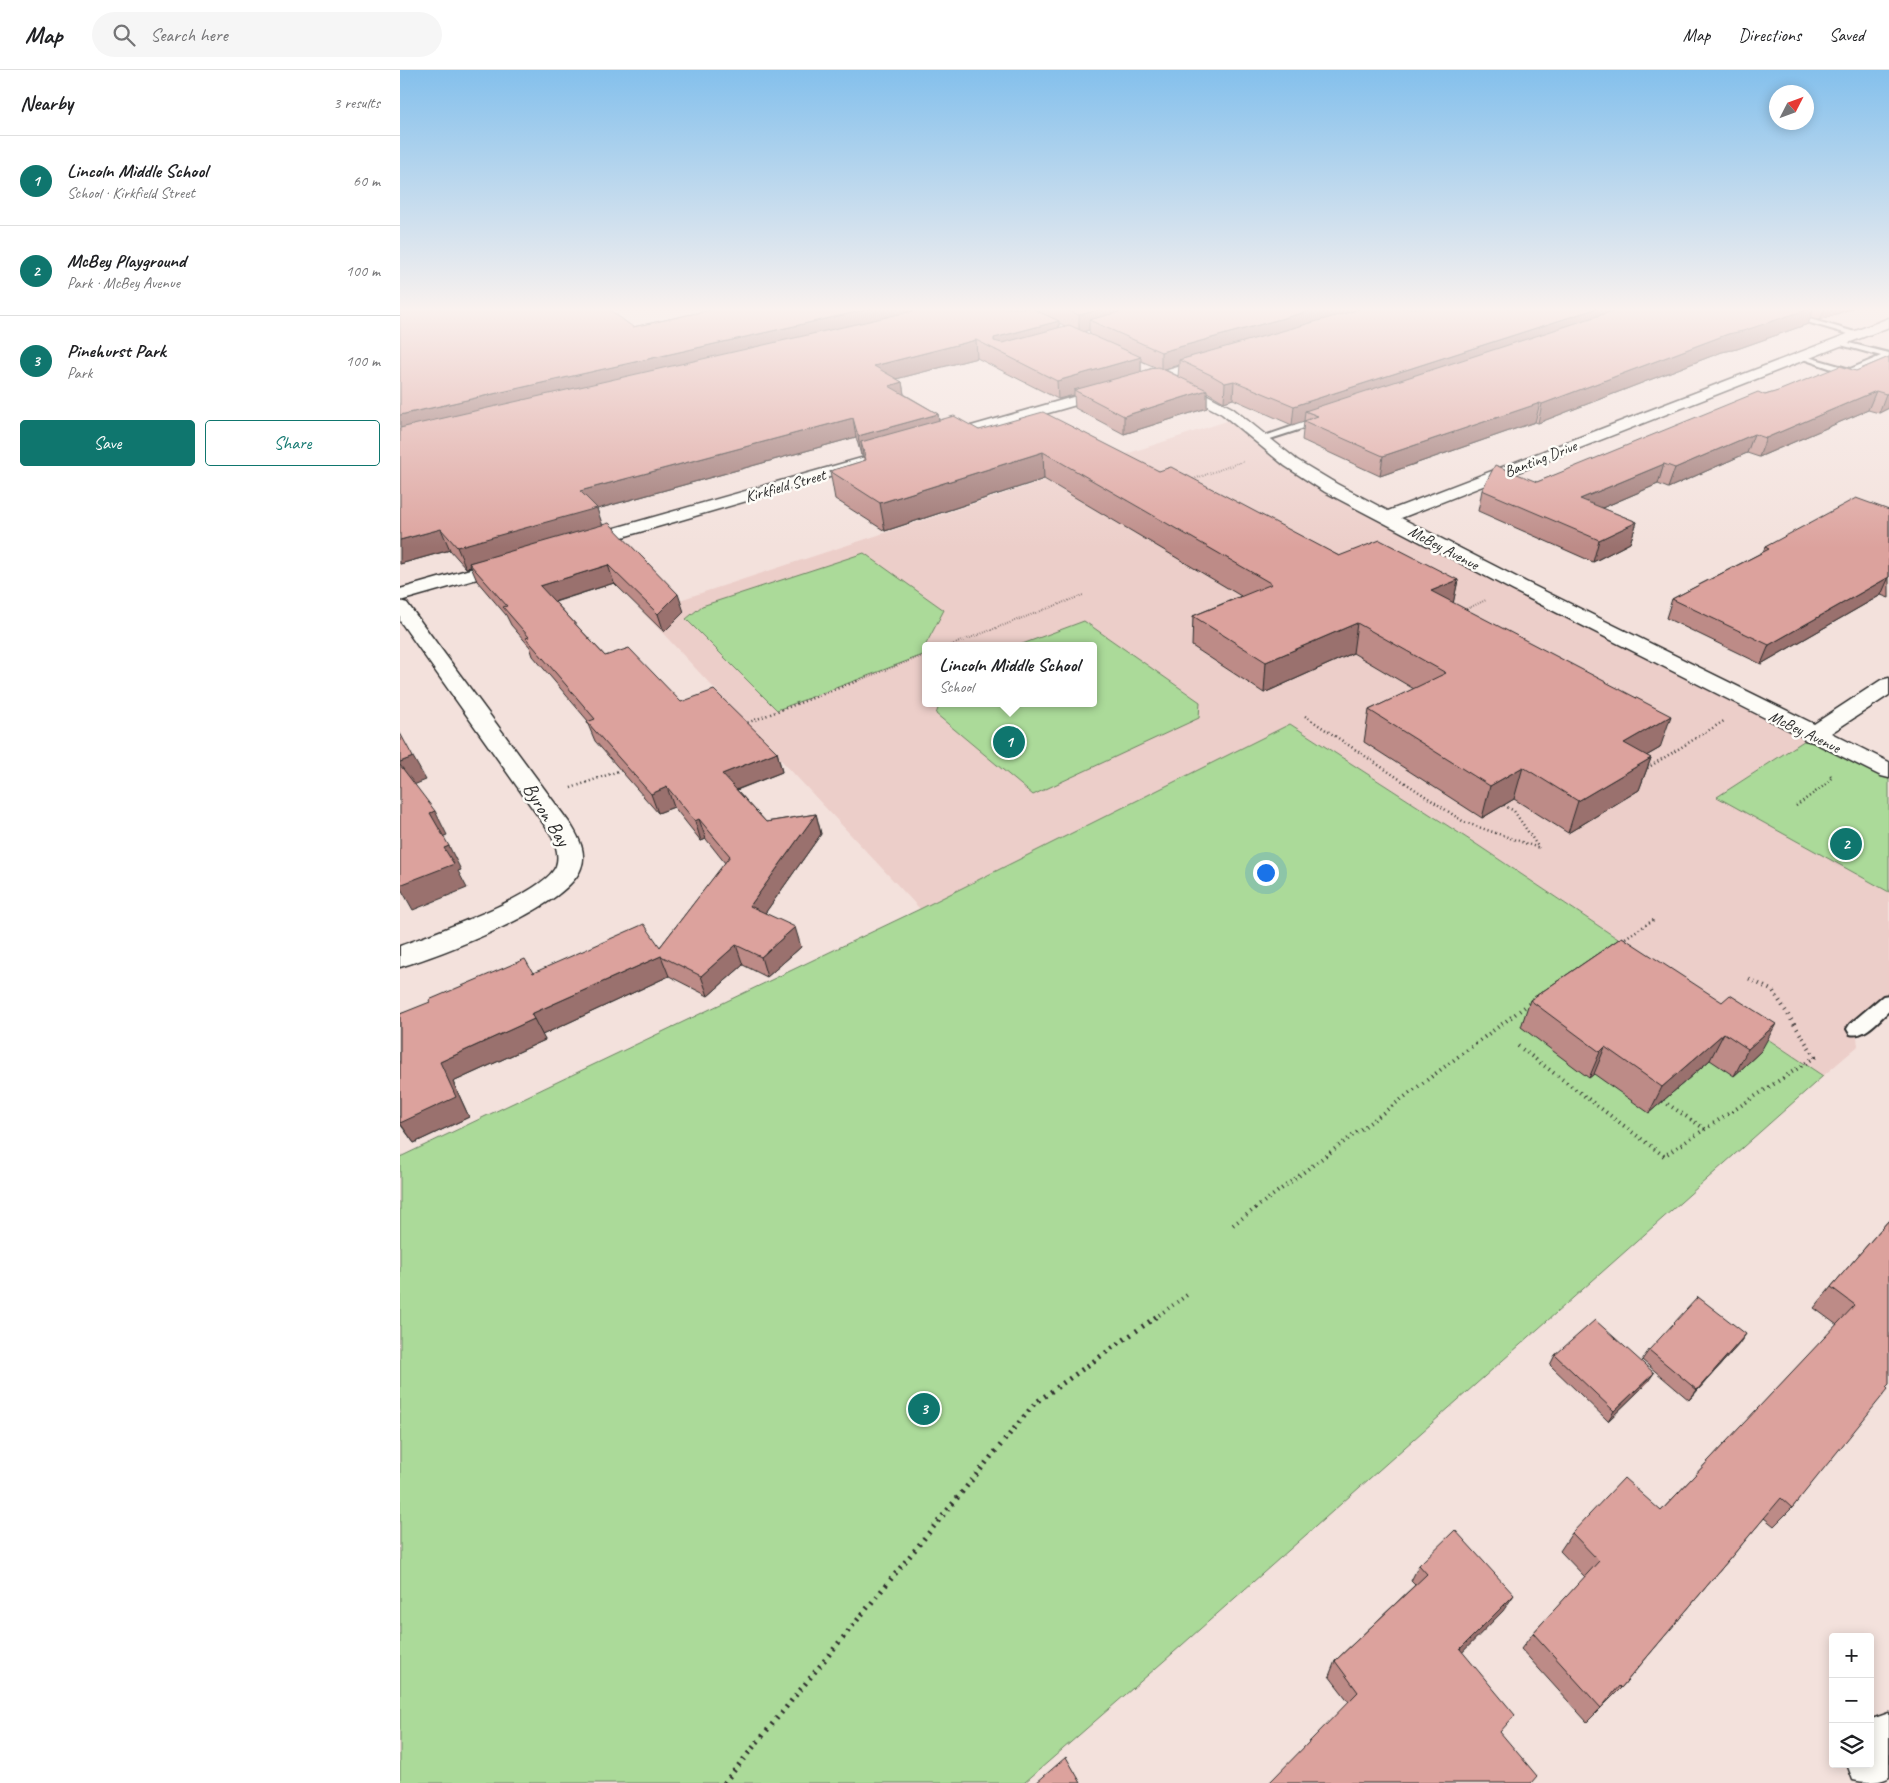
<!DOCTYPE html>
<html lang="en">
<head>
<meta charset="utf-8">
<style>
	:root { --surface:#fff; --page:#f6f6f6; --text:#202124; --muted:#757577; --line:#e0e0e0; --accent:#0f766e }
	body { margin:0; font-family:Caveat,sans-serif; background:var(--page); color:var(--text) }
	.controls { position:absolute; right:15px; bottom:15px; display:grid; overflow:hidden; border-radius:5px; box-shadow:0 2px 12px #0003 }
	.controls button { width:45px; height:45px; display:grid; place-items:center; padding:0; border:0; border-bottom:1px solid var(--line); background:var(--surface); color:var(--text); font:25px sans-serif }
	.compass { position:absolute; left:1369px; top:15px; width:45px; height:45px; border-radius:50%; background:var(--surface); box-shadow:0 2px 12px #0003; rotate:48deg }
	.you { position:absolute; left:865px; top:802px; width:18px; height:18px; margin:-12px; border:4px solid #fff; border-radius:50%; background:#1a73e8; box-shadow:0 0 0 8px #1a73e833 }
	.badge { display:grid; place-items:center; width:32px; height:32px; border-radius:50%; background:var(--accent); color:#fff; font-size:16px; font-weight:700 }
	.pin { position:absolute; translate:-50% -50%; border:2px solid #fff; box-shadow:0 1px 5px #0006 }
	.popup { position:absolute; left:522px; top:572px; width:175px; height:65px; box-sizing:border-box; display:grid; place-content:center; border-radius:5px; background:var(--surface); filter:drop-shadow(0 1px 4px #0005); font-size:16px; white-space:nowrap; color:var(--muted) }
	.popup b { font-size:19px; color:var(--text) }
	.popup::after { content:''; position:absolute; left:50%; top:100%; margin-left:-10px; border:10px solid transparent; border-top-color:var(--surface) }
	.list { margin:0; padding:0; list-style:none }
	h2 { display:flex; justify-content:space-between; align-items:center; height:65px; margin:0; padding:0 20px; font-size:21px }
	h2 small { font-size:16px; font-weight:400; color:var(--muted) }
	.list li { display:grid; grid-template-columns:32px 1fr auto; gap:15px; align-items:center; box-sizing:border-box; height:90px; padding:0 20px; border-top:1px solid var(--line) }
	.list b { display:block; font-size:19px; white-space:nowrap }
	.list p { margin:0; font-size:16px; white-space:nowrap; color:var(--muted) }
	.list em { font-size:16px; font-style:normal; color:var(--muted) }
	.actions { display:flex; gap:10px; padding:15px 20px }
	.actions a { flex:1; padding:11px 0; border:1px solid var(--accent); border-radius:5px; text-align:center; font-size:18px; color:var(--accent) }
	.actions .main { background:var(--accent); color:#fff }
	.icon { flex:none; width:28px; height:28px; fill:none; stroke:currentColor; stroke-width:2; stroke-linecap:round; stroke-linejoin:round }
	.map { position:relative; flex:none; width:1489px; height:1713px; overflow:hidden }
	header { display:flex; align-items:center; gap:30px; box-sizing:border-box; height:70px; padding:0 25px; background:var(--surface); border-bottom:1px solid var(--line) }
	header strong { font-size:24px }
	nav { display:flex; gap:28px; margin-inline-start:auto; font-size:18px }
	.search { width:350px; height:45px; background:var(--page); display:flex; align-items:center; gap:12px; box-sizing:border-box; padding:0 18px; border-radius:28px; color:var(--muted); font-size:19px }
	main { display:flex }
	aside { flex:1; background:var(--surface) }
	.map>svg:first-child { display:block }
	.built { fill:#eccec9; fill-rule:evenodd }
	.green { fill:#abda99; stroke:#6b8262 }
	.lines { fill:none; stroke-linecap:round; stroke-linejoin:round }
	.lane-casing { stroke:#2b2b2b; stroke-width:4 }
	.street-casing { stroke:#2b2b2b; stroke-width:3 }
	.path-far3 { stroke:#2b2b2b; stroke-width:2; stroke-dasharray:0.5 2; stroke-linecap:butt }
	.path-far2 { stroke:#2b2b2b; stroke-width:2.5; stroke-dasharray:1 3; stroke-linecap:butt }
	.path-far1 { stroke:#2b2b2b; stroke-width:4; stroke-dasharray:1 4.5; stroke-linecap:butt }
	.path { stroke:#2b2b2b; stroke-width:5; stroke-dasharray:2 5.5; stroke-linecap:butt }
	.lane { fill:#fdfcf7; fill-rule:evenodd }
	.street { fill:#fdfcf7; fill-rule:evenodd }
	.wall { fill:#bd8b87; stroke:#2b2b2b; fill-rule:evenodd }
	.shaded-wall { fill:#9a716e; stroke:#2b2b2b }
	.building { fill:#dca29d; stroke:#2b2b2b }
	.labels { text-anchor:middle; stroke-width:5; stroke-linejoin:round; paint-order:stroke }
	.far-street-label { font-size:16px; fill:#2b2b2b; stroke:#fdfcf7 }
	.street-label { font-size:20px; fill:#2b2b2b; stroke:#fdfcf7 }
</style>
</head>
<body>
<header>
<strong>Map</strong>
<div class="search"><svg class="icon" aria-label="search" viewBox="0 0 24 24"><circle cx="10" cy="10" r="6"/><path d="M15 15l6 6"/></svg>Search here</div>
<nav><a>Map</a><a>Directions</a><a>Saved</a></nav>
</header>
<main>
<aside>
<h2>Nearby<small>3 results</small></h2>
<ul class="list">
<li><span class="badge">1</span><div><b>Lincoln Middle School</b><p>School · Kirkfield Street</p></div><em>60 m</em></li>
<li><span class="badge">2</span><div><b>McBey Playground</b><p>Park · McBey Avenue</p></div><em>100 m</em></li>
<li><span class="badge">3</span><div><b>Pinehurst Park</b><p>Park</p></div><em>100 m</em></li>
</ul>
<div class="actions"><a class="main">Save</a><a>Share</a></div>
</aside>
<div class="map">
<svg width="1489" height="1713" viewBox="0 0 1489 1713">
	<rect width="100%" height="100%" fill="#f3e1dc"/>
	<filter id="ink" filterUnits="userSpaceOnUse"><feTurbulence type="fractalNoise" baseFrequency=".02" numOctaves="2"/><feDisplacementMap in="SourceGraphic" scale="10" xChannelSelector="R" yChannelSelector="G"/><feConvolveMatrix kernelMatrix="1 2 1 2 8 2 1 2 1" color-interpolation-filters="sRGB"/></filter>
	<g filter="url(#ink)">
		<path class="built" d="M836 348 891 393 1413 665 1317 727 1489 822V926L1456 958 1458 976 1423 1006 1076 774 890 654 520 839 243 542ZM525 576H693V633H525Z"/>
		<g class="green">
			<path d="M464 483 544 540 525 576 523 585 377 640 286 549 302 536Z"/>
			<path d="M684 551 800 632 799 648 633 725 536 644 540 633H693V576H617Z"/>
			<path d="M890 654 1076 774 1423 1006 764 1591 624 1713H0V1087L520 839Z"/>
			<path d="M1413 665 1489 701V822L1317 727Z"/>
		</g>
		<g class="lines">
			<defs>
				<g id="lane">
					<path d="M1358 238H1371L1462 264 1455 266Z"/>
					<path d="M1437 270 1489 283V289L1450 305 1397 287 1401 285 1450 299 1481 286 1437 274Z"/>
					<path d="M923 346 928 349 926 351 864 371H858L856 369Z"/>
					<path d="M1489 925V941C1478 950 1465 968 1450 964L1447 959 1450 954 1483 926Z"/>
				</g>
				<g id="street">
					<path d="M1489 248V257L1001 448 1126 512 1414 654 1481 610 1489 608V625L1431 663 1489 692V708L1481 706 1413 672 1405 670 1403 667 1112 520 925 422 885 396 822 344 769 316 767 313 769 310H779L832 338 897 390 937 414 988 441Z"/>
					<path d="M813 287 820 291 818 294 548 372H536L534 369 536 366Z"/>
					<path d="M465 387 471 389 473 392 471 395 188 477 182 478 176 477 173 473 176 469Z"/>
					<path d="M109 488 116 490 118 494 116 498 0 531V519Z"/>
					<path d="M0 531 7 533 171 755C179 768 187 783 181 798 167 838 40 885 0 897V876C31 864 144 825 156 796 160 785 155 772 150 763L0 551Z"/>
					<path d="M1489 1643V1707C1481 1713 1464 1713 1453 1710L1447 1694H1470V1652L1472 1649Z"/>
				</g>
			</defs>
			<use href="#lane" class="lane-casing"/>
			<use href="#street" class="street-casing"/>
			<g class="path-far3">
				<path d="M791 410 844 391"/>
				<path d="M1062 541 1086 530"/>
				<path d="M549 576 683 525"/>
				<path d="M457 611 525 585"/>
			</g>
			<g class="path-far2">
				<path d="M905 646 1064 752 1139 778"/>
				<path d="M344 654 460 610"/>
				<path d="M1244 700 1324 651"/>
				<path d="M171 718 224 699"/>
				<path d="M1104 735 1114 741 1139 778"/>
				<path d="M1396 736 1425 715 1432 707 1430 705"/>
				<path d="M1222 870 1255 849"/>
			</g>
			<g class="path-far1">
				<path d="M1118 976 1264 1086 1415 987 1373 921 1346 907"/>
				<path d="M1263 1031 1305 1059"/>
				<path d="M833 1155 1130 933"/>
				<path d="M759 1245 787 1225"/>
			</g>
			<path class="path" d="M324 1713 635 1333 760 1244"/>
			<use href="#lane" class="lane"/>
			<use href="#street" class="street"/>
		</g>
		<g class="wall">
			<path d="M319 238H1453L1420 250 1411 247 1408 254 1337 279 1322 282 1138 353 1135 352 980 406 902 370 904 351 892 355 833 329 824 332 807 322V338L724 364 675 338 674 325 658 329 577 288 496 309 502 312 504 324 538 344 539 350 579 360 759 401 939 486 1058 510 1053 533 1260 678 1246 686 1251 688 1239 720 1168 763 1114 729 1082 748 964 672 969 640 1014 619 953 583 864 623 792 576 793 546 841 526 644 409 485 461 435 429 430 401 464 391 463 385H461L456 367 197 439 202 455 284 542 264 562 214 513 155 532 205 586 281 632 377 682 382 702 337 720 366 752 416 744 421 764 365 843 401 877 367 907 343 895 308 926 269 906 142 965 145 970 53 1012 69 1047 14 1073 0 1054V944L133 903 260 877 325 793 306 769 301 771 274 737 258 743 195 671 187 652 188 651 133 586 130 577 111 555 106 545 77 511 71 497 66 498 50 480 0 494 233 257ZM659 253 665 256 659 258ZM689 260 690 264 683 262ZM741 291 755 297 741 302ZM779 295 778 306 764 299Z"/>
			<path d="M1489 287V338L1479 343 1468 340 1359 387 1347 383 1268 418 1258 414 1202 438 1237 452 1230 473 1193 492 1078 441 1082 420 1137 412 1365 325 1456 301Z"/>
			<path d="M1489 440V528L1481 525 1361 594 1266 548 1272 529 1363 482 1365 477Z"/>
			<path d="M1222 867 1361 981 1334 1006 1310 990 1249 1043 1194 1004 1189 1008 1121 957 1130 930Z"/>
			<path d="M1489 1150 1486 1317 1392 1438 1374 1456 1364 1448 1221 1618 1187 1652 1121 1579 1133 1563 1185 1507 1160 1481 1172 1463 1261 1441 1437 1255 1414 1238 1431 1217Z"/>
			<path d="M1339 1274 1289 1330 1242 1290 1249 1280Z"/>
			<path d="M1155 1285 1247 1313 1208 1351 1150 1295Z"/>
			<path d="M1019 1495 1103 1541 1062 1582 1100 1662 949 1632 929 1606 935 1591 1015 1515 1011 1511Z"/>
		</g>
		<g class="shaded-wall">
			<path d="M474 238H549L0 366V345Z"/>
			<path d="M706 238H769L689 250V260L679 263V245Z"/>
			<path d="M920 238H979L779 290V295L761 300V282Z"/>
			<path d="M1198 238H1245L918 346 905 341 904 351 892 355 894 336Z"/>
			<path d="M1412 238H1414L1408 254 1337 279 1322 282 1138 353 1142 334 1328 264Z"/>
			<path d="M1425 238H1453L1420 250Z"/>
			<path d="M659 251V268L595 280 594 268Z"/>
			<path d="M576 270 577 288 477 314 474 296Z"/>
			<path d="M741 287V306L674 320V325L658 329 657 311Z"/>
			<path d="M834 311 833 329 824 332 825 313Z"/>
			<path d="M502 312 505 331 489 316Z"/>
			<path d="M807 320V338L724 364V346Z"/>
			<path d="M1476 321 1468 340 1359 387 1366 368Z"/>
			<path d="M1489 323V338L1479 343 1486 324Z"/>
			<path d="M1140 333 1135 352 980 406 983 386Z"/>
			<path d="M538 344 540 363 461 372 463 385H461L458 366Z"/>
			<path d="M453 348 456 367 197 439 204 459 69 493 71 497 66 498 57 477 180 421Z"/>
			<path d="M1354 364 1347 383 1268 418 1275 398Z"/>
			<path d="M643 382 644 409 485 461 480 433Z"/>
			<path d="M1264 394 1258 414 1174 450 1180 429Z"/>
			<path d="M1237 452 1230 473 1193 492 1199 470Z"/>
			<path d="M41 459 50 480 0 494V470Z"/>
			<path d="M208 495 214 513 147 534 140 516Z"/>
			<path d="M1489 507 1481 525 1361 594 1369 575Z"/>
			<path d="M1058 510 1052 539 1031 521Z"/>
			<path d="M278 524 284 542 264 562 258 544Z"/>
			<path d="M957 553 953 583 864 623 866 592Z"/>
			<path d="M1271 646 1260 678 1213 705 1224 673Z"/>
			<path d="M377 682 382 702 328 723 322 704Z"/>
			<path d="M13 687 26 710 11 716 0 696V692Z"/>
			<path d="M1251 688 1239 720 1168 763 1178 731Z"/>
			<path d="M1123 697 1114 729 1082 748 1090 716Z"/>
			<path d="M267 717 274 737 258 743 251 724Z"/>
			<path d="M35 741 47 765 42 767 30 743Z"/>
			<path d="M416 744 421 764 356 856 350 836Z"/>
			<path d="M299 749 306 769 301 771 295 751Z"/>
			<path d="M49 776 61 800 58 801 67 818 13 840 0 817V815L44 778Z"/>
			<path d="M395 857 401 877 367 907 361 887Z"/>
			<path d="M336 875 343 895 308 926 301 906Z"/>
			<path d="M261 886 269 906 142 965 131 944Z"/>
			<path d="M134 949 145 970 53 1012 69 1047 14 1073 0 1053 40 992Z"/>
			<path d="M1376 954 1361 981 1334 1006 1348 979Z"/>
			<path d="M1324 963 1310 990 1249 1043 1262 1017Z"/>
			<path d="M1205 977 1194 1004 1189 1008 1200 982Z"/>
			<path d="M1346 1264 1339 1274 1289 1330 1297 1320Z"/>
			<path d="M1254 1303 1247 1313 1208 1351 1214 1341Z"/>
			<path d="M1114 1525 1103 1541 1051 1594 1060 1579Z"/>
		</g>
		<g class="building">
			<path d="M0 238H207L233 257 319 238H474L0 345Z"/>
			<path d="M526 238H631L659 251 594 268V271L602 273 669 255 741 287 657 311 576 270 474 296 502 312 489 316 538 344 458 366 453 348 180 421 197 438 57 477 41 459 0 470V358Z"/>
			<path d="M662 238H706L679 245Z"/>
			<path d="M734 238H920L761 282 689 250Z"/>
			<path d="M964 238H1198L894 336 834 311 825 313 811 305 779 290Z"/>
			<path d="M1222 238H1412L1343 261 1328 264 1142 334 1140 333 983 386 904 351 918 346 905 341Z"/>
			<path d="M1489 287V323L1486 324 1476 321 1366 368 1354 364 1275 398 1264 394 1180 429 1237 452 1199 470 1082 420 1095 395 1137 412 1358 322 1365 325 1378 321 1440 296 1456 301Z"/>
			<path d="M758 297 807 320 724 346 674 320Z"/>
			<path d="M643 342 759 401 771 397 939 486 980 470 1058 510 1031 521 1271 646 1224 673 1251 688 1178 731 1123 697 1090 716 969 640 1046 603 957 553 866 592 793 546 872 514 643 382 480 433 430 401 466 390 461 372 554 346 579 360Z"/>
			<path d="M1456 428 1489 440V507L1369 575 1272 529 1369 479 1365 477Z"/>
			<path d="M209 453 278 524 258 544 208 495 140 516 205 586 229 578 281 632 314 620 377 682 322 704 366 752 416 744 350 836 395 857 361 887 336 875 301 906 261 886 131 944 134 949 40 992 56 1027 0 1053V944L30 932 29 930 125 889 133 903 244 854 260 877 330 786 299 749 295 751 267 717 251 724 187 652 195 649 126 568 129 567 103 537 107 536 69 493Z"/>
			<path d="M0 663 13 687 0 692Z"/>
			<path d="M0 695 35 741 30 743 49 776 44 778 54 794 0 815Z"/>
			<path d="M1222 867 1322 932 1330 925 1376 954 1348 979 1324 963 1262 1017 1205 977 1200 982 1130 930Z"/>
			<path d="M1489 1150V1314L1486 1317 1488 1319 1392 1438 1381 1428 1221 1618 1219 1616 1201 1638 1133 1563 1199 1491 1172 1463 1224 1408 1261 1441 1455 1235 1431 1217Z"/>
			<path d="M1298 1227 1346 1264 1297 1320 1249 1280Z"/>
			<path d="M1195 1250 1254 1303 1214 1341 1155 1285Z"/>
			<path d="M1055 1460 1114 1525 1060 1579 1115 1645 1100 1662 1137 1706 1131 1713H869L958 1622 935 1591 1027 1504 1019 1495Z"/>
			<path d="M666 1687 681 1713H636Z"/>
		</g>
	</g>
	<linearGradient id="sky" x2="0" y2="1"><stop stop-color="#84c0ec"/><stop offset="0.5" stop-color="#faf2ef"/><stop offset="1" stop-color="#faf2ef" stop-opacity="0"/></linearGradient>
	<rect width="1489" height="478" fill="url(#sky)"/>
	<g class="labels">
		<g class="far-street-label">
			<text transform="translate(1140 388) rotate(-21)" y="6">Banting Drive</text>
			<text transform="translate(385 415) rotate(-16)" y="6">Kirkfield Street</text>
			<text transform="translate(1044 477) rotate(28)" y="6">McBey Avenue</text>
			<text transform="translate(1405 661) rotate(26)" y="6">McBey Avenue</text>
		</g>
		<g class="street-label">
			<text transform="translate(147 744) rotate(58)" y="7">Byron Bay</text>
		</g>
	</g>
</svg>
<div class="controls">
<button>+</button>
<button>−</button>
<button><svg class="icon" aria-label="layers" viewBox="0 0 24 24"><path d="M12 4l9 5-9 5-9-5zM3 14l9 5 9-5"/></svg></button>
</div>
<svg class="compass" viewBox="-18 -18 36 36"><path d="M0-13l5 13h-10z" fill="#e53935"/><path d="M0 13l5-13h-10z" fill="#757577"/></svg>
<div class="you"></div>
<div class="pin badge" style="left:609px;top:672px">1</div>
<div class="popup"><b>Lincoln Middle School</b>School</div>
<div class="pin badge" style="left:1446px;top:774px">2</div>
<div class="pin badge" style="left:524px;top:1339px">3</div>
</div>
</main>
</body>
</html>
